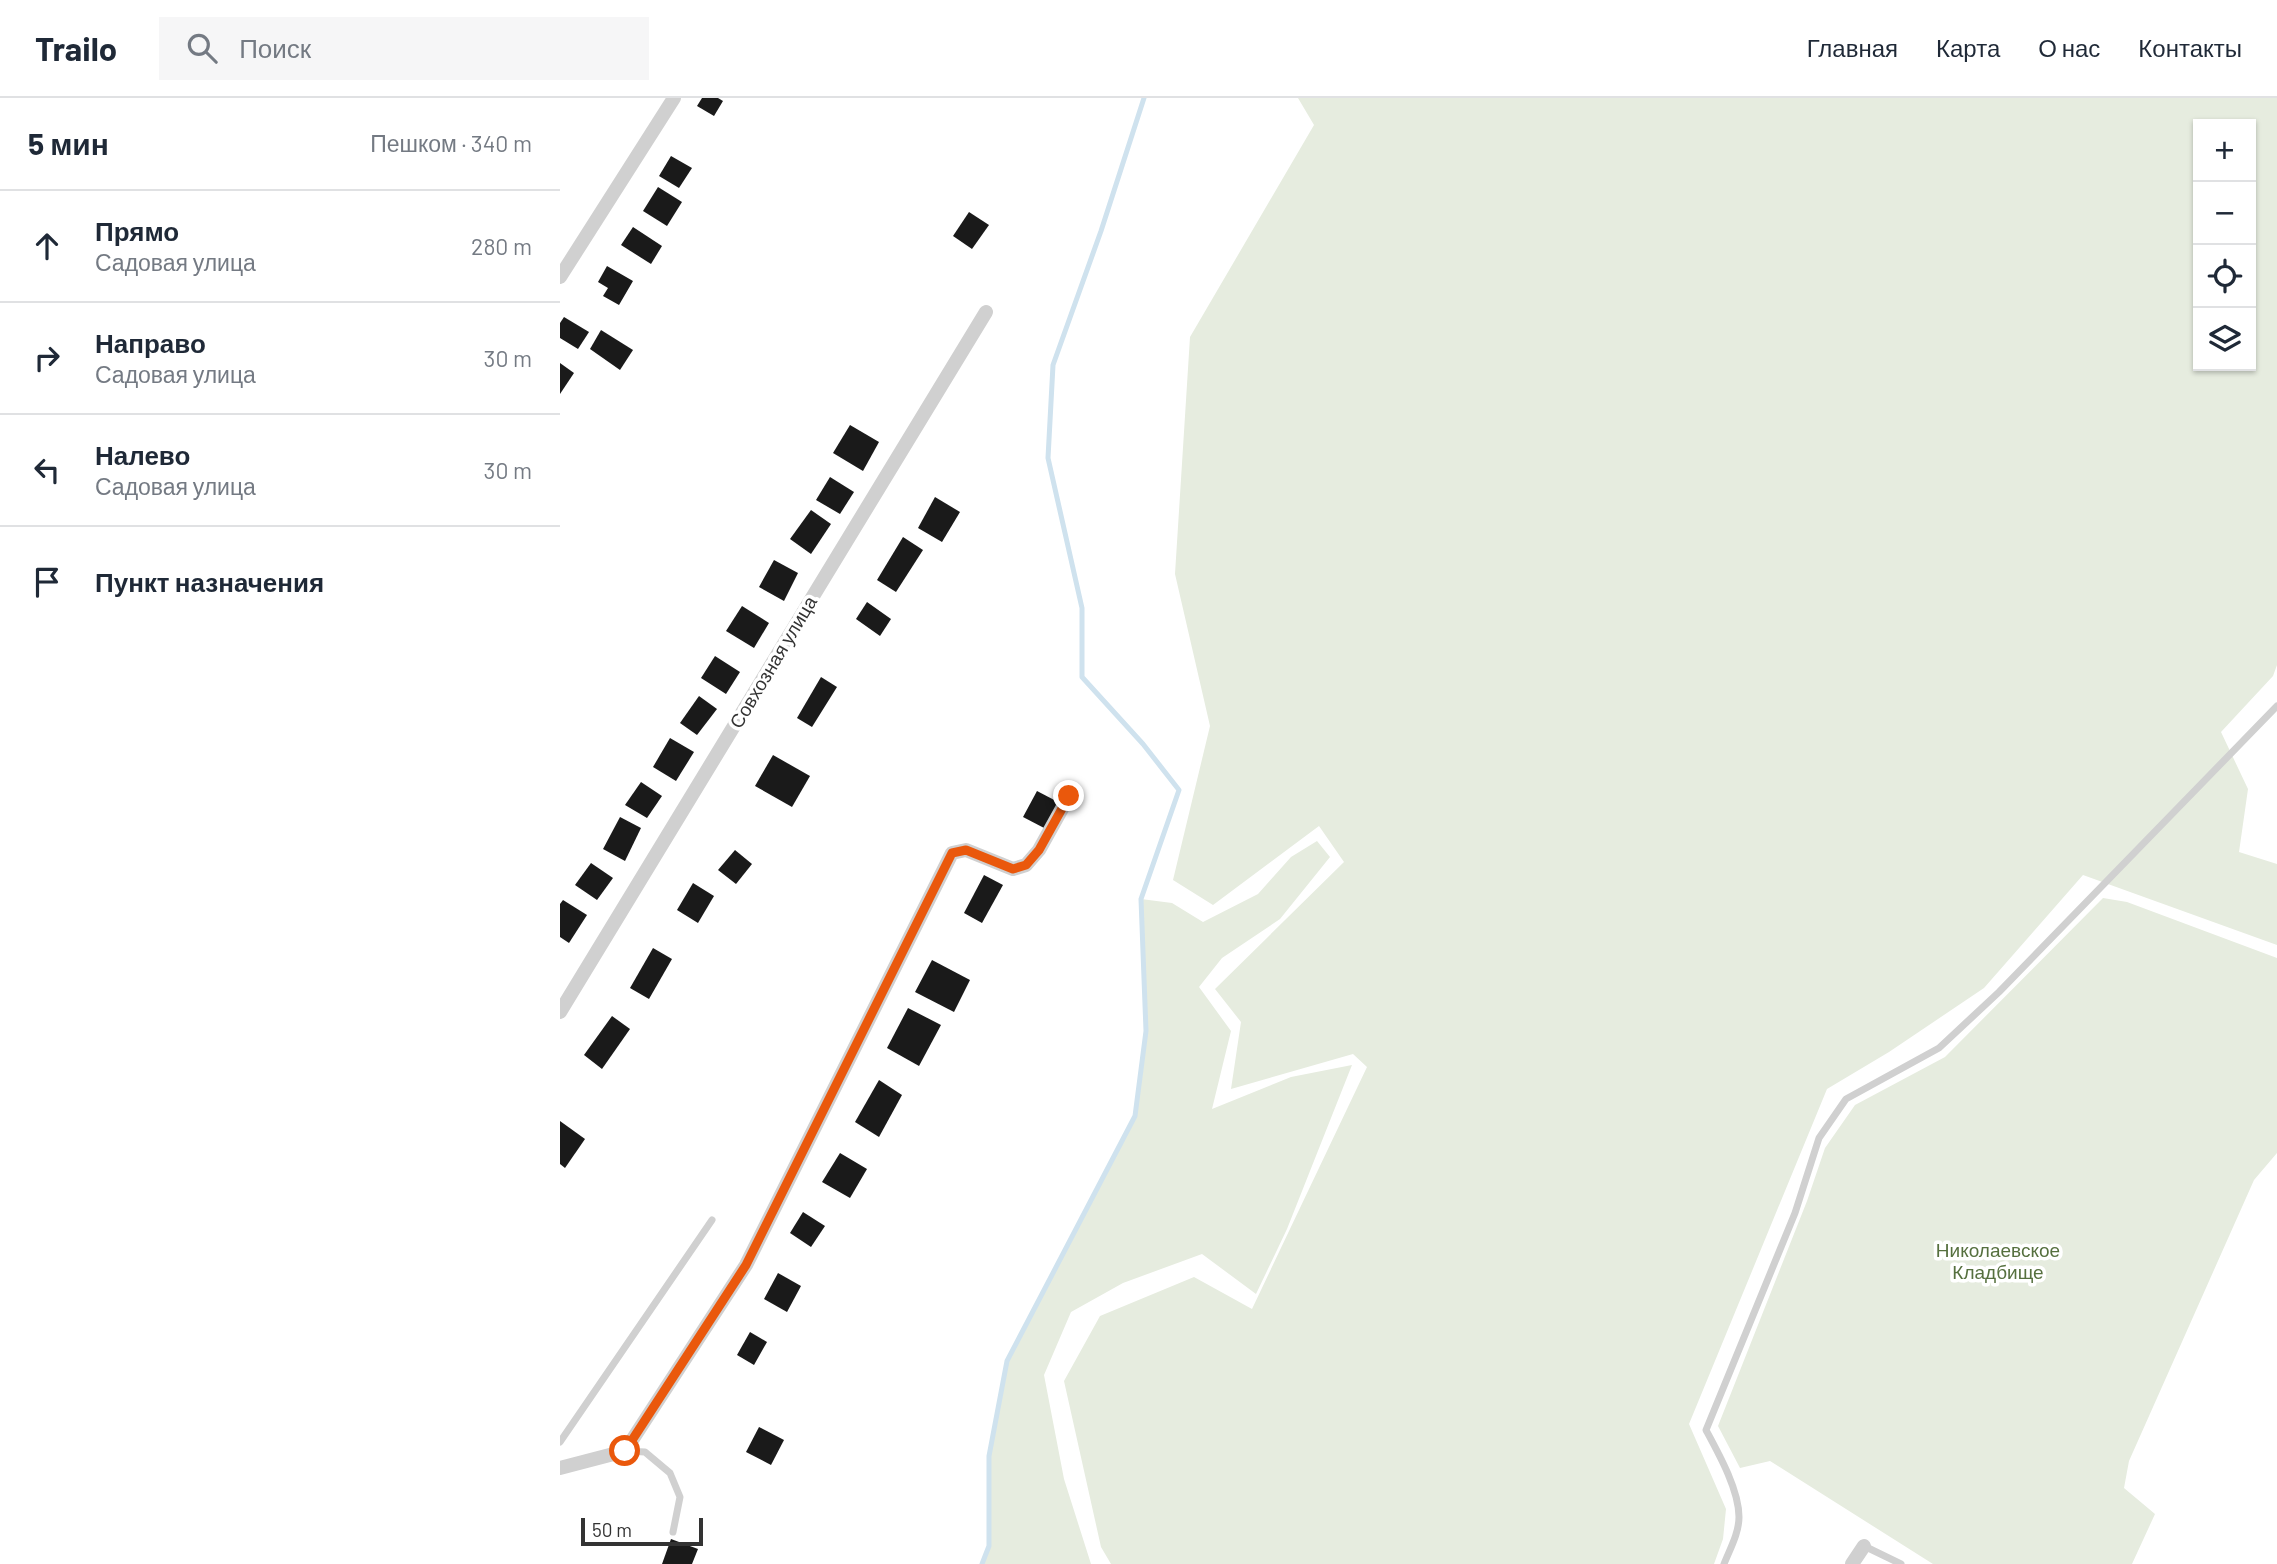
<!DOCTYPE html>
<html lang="ru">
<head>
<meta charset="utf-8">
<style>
	:root { --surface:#fff; --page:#f6f6f7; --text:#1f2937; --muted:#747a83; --line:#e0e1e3 }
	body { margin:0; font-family:Barlow,sans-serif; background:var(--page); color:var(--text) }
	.controls { position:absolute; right:21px; top:21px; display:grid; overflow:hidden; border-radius:0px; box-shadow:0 2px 5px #0004 }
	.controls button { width:63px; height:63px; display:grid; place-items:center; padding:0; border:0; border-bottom:2px solid var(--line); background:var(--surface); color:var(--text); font:35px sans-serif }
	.scale { position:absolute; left:21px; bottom:18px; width:122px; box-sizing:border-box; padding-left:7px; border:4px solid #333; border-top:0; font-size:19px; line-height:24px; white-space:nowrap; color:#333; -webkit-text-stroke:5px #fff; paint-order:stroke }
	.stop { position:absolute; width:21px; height:21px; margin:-16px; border:5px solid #ea580c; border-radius:50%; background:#fff }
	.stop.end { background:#ea580c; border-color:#fff; box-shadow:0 2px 7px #0008 }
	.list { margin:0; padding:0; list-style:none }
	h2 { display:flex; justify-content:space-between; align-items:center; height:91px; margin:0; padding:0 28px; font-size:30px }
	h2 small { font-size:23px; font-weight:400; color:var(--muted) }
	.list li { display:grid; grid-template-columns:46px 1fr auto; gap:21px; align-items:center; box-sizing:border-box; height:112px; padding:0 28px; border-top:2px solid var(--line) }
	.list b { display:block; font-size:26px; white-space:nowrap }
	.list p { margin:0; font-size:23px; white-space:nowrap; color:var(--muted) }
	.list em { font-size:23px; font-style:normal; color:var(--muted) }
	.icon { flex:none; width:38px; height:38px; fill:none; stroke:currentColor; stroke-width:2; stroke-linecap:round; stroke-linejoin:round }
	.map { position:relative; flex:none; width:1717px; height:1466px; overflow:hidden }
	header { display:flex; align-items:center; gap:42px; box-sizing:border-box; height:98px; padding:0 35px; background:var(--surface); border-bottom:2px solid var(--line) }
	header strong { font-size:33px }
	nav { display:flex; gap:38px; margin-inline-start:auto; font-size:24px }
	.search { width:490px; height:63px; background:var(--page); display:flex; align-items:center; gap:18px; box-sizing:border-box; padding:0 24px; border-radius:0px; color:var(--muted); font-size:26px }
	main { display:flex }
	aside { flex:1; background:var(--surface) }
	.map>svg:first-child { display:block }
	.green { fill:#e6ecdf; fill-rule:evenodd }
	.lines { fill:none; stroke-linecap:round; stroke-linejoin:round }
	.stream { stroke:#cfe2ee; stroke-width:5 }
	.building { fill:#1a1a1a }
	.service { stroke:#d0d0d0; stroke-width:7 }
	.minor { stroke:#d0d0d0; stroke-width:14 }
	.route { stroke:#ea580c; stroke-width:9 }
	.labels { text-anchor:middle; stroke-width:7; stroke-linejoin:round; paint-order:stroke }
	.street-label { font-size:19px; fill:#333; stroke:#fff }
	.park-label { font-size:19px; fill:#56703f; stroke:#fff }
</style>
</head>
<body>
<header>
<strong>Trailo</strong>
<div class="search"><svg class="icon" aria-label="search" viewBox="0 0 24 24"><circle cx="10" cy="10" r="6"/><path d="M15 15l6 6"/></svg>Поиск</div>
<nav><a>Главная</a><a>Карта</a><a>О нас</a><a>Контакты</a></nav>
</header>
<main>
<aside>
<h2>5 мин<small>Пешком · 340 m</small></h2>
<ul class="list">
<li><svg class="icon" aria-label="ahead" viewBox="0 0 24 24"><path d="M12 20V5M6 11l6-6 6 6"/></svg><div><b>Прямо</b><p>Садовая улица</p></div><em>280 m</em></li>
<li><svg class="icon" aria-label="right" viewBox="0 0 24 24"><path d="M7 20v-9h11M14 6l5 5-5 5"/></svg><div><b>Направо</b><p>Садовая улица</p></div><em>30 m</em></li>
<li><svg class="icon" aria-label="left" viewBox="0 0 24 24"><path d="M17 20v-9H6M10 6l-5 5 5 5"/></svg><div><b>Налево</b><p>Садовая улица</p></div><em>30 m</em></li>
<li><svg class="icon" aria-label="arrive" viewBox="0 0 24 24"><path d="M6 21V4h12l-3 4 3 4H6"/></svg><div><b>Пункт назначения</b></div></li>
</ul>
</aside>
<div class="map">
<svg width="1717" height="1466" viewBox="0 0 1717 1466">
	<rect width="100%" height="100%" fill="#fff"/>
	<g class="green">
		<path d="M738 0H1717V567L1713 578 1661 634 1688 691 1679 754 1717 766V847L1523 777 1424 890 1329 954 1267 991 1129 1326 1166 1411 1163 1441 1154 1466H551L541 1449 504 1283 540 1218 634 1179 692 1211 807 969 793 956 671 991 681 924 655 891 784 764 759 728 653 807 613 782 650 628 615 476 630 239 754 27ZM1638 26H1691V268H1638Z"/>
		<path d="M757 743 770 759 720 821 662 860 639 889 671 933 652 1011 731 979 792 967 727 1131 696 1196 642 1156 563 1185 511 1214 484 1277 504 1381 531 1466H422L429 1448V1358L447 1263 575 1018 586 933 581 801 612 805 643 824 698 796 731 759Z"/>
		<path d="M1543 800 1567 804 1717 860V1055L1694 1082 1569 1363 1564 1390 1595 1416 1572 1466H1373L1210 1363 1180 1370 1158 1328 1247 1103 1265 1050 1295 1007 1385 959Z"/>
	</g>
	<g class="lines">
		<path class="stream" d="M422 1466 429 1448V1358L447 1263 575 1018 586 933 581 801 619 692 583 646 522 579V510L488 360 493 267 541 133 584 0"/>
	</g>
	<g class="building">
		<path d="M142 0H158L163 3 154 18 137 8Z"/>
		<path d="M111 58 132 70 119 90 99 78Z"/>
		<path d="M98 89 122 104 107 128 83 113Z"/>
		<path d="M409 114 429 127 412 151 393 138Z"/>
		<path d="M73 129 102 148 91 166 61 147Z"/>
		<path d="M47 168 73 183 59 207 43 198 48 190 38 184Z"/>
		<path d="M4 219 29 234 18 251 0 240V225Z"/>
		<path d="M41 232 73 252 60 272 30 251Z"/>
		<path d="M0 265 14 275 0 296Z"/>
		<path d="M290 327 319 344 303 373 273 355Z"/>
		<path d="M270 379 294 394 280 416 256 402Z"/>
		<path d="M375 399 400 414 382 444 358 430Z"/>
		<path d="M251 412 271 426 251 456 230 441Z"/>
		<path d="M343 439 363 452 336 494 317 482Z"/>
		<path d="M214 462 238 475 224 503 199 489Z"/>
		<path d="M307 504 331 521 320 538 296 521Z"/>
		<path d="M182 508 209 525 194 550 166 533Z"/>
		<path d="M155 558 180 574 166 596 141 580Z"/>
		<path d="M261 579 277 589 252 629 237 620Z"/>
		<path d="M139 598 157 611 137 637 120 625Z"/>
		<path d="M110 640 134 654 116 683 93 669Z"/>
		<path d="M213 657 250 678 232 709 195 688Z"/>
		<path d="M81 684 102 698 87 720 65 707Z"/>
		<path d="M477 693 500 705 486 731 463 719Z"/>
		<path d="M60 719 81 730 65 763 43 751Z"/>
		<path d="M175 752 192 766 176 786 158 772Z"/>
		<path d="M31 765 53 780 37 802 15 787Z"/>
		<path d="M424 777 443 787 422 825 404 815Z"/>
		<path d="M133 785 154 798 138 825 117 812Z"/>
		<path d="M3 802 27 817 9 845 0 839V806Z"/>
		<path d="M93 850 112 861 89 901 70 890Z"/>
		<path d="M372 862 410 882 394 914 355 894Z"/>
		<path d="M348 910 381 927 359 968 327 950Z"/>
		<path d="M52 918 70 931 42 971 24 957Z"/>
		<path d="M319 982 342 997 319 1039 295 1024Z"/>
		<path d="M0 1023 25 1041 5 1070 0 1066Z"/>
		<path d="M280 1055 307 1071 290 1100 262 1084Z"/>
		<path d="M243 1114 265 1128 251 1149 230 1135Z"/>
		<path d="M218 1175 241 1188 227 1214 204 1201Z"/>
		<path d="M190 1234 207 1244 194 1267 177 1257Z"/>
		<path d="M199 1329 224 1342 211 1367 186 1354Z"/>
		<path d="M111 1441 138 1451 132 1466H102Z"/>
	</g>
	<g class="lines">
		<g class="service">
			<path d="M0 1344 152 1122"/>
			<path d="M66 1353 85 1354 110 1375 120 1399 113 1434"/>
			<path d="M1304 1448 1341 1466"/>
			<path d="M1164 1466C1170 1451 1179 1435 1179 1419 1179 1392 1159 1356 1146 1332L1235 1115 1259 1040 1286 1001 1379 950 1439 894 1717 608"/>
		</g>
		<g class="minor">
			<path d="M0 179 114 0"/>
			<path d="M0 914 426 214"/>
			<path d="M0 1370 65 1353 186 1167 392 755 406 752 453 771 466 767 479 752 509 698"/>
			<path d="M1292 1466 1304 1448"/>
		</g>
	</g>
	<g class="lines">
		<path class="route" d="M65 1353 186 1167 392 755 406 752 453 771 466 767 479 752 509 698"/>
	</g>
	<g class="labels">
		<g class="street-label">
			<text transform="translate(213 564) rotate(-59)" y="7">Совхозная улица</text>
		</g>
		<g class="park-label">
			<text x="1438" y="1159">Николаевское<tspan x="1438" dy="22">Кладбище</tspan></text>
		</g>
	</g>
</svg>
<div class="controls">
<button>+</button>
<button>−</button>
<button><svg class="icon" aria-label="locate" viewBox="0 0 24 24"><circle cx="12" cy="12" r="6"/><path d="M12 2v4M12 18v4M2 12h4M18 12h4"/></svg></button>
<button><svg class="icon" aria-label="layers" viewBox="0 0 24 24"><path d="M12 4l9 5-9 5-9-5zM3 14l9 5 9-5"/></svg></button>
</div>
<div class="scale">50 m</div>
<div class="stop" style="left:65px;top:1353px"></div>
<div class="stop end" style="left:509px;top:698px"></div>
</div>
</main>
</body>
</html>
